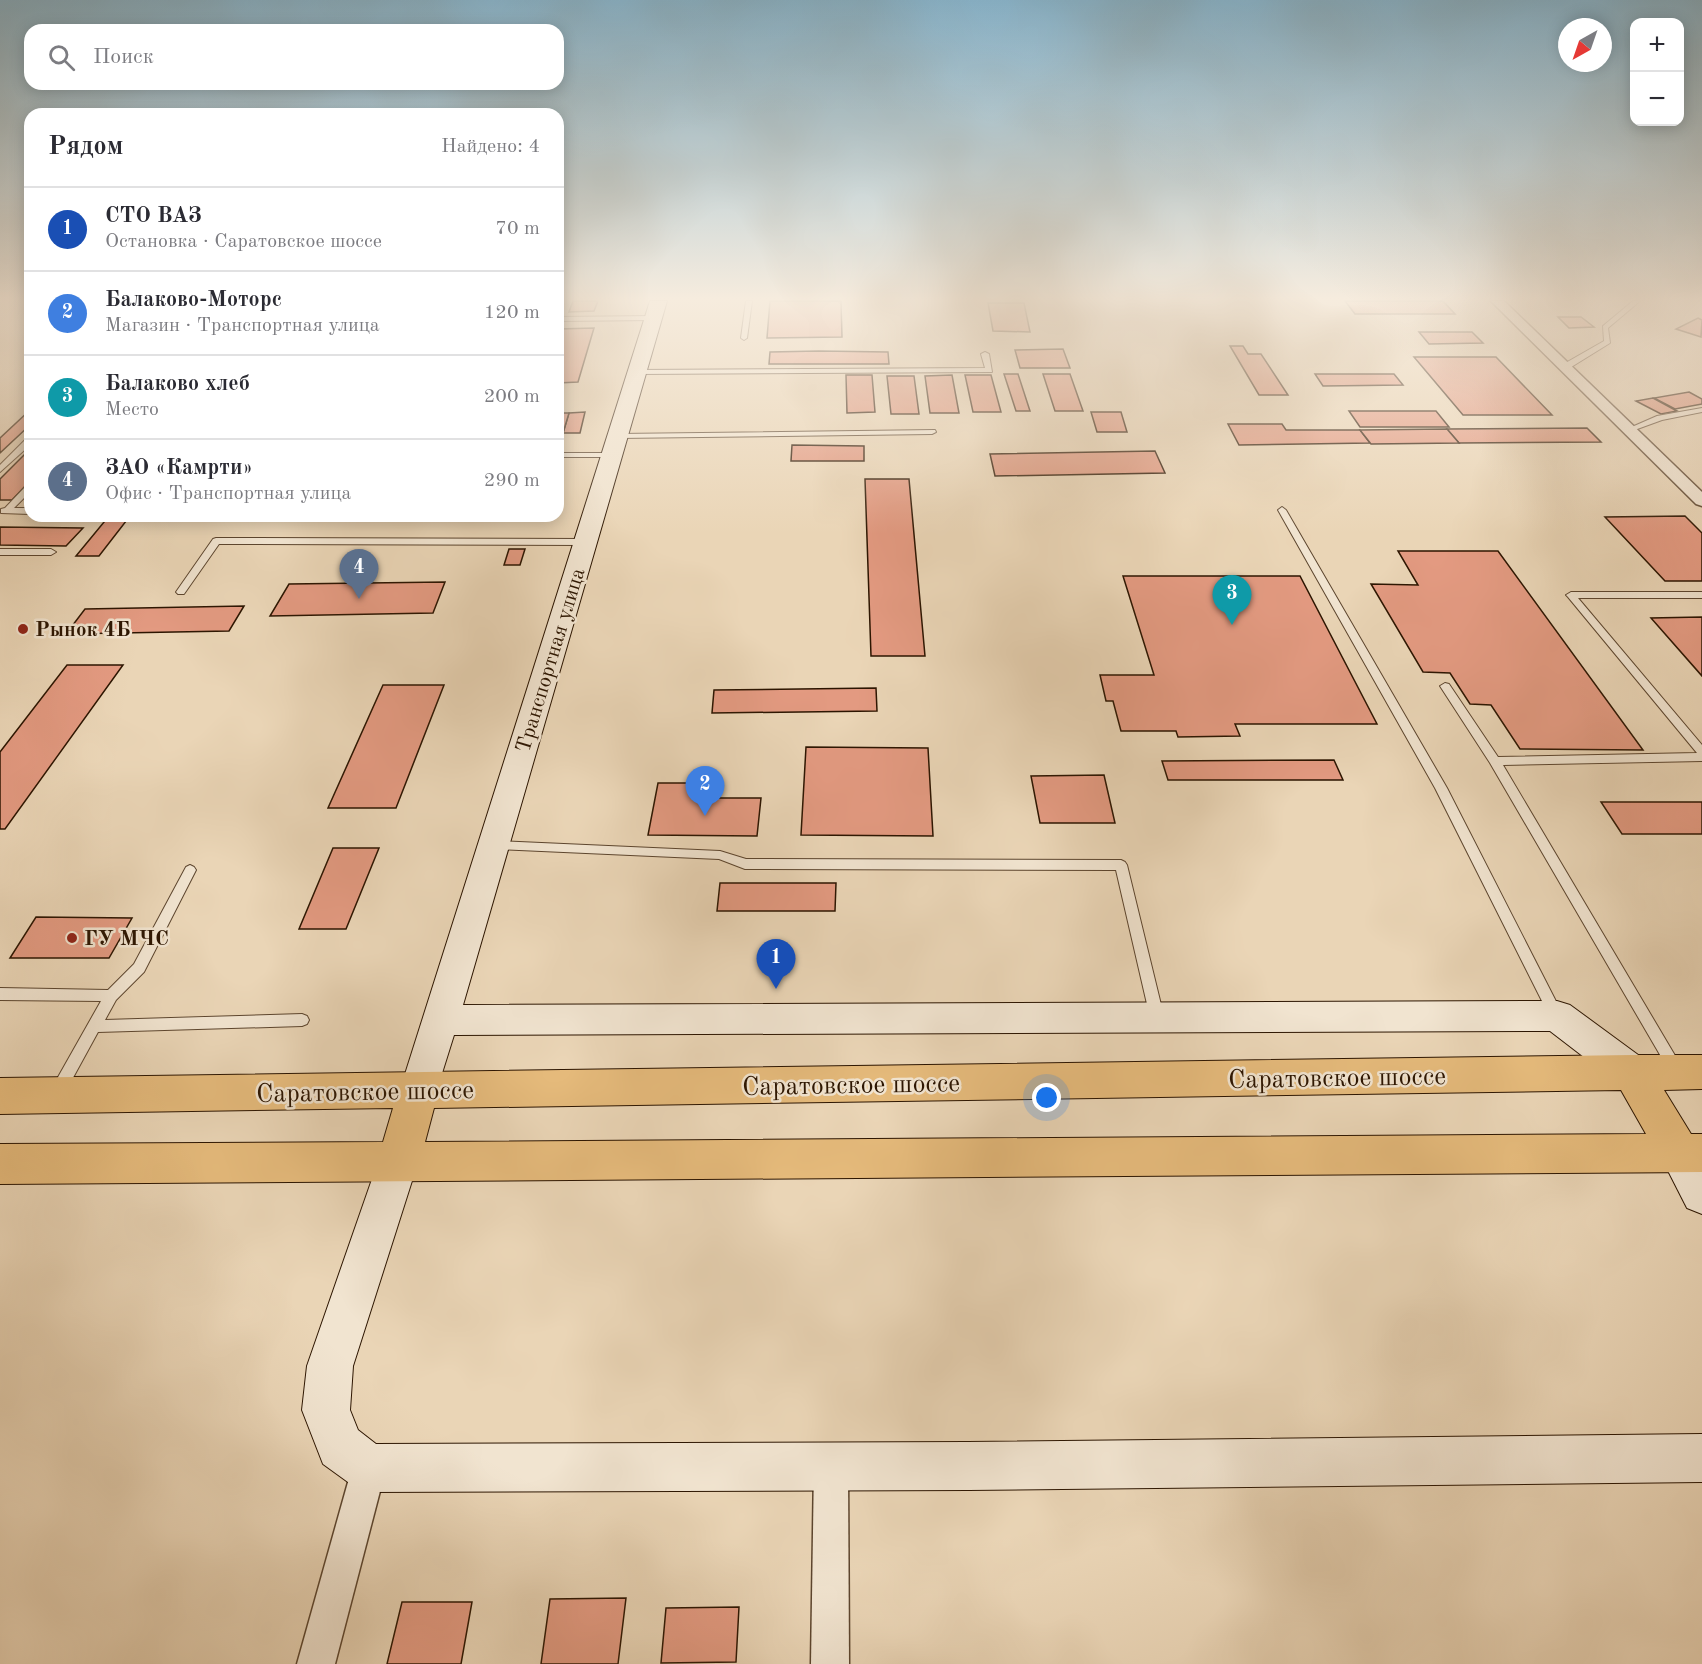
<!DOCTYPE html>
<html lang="ru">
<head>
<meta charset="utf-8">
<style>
	:root { --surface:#fff; --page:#f2f2f3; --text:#2b2b33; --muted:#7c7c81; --line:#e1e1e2; --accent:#8f2418 }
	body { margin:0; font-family:"Old Standard TT",serif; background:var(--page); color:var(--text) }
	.controls { position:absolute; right:18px; top:18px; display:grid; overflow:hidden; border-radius:12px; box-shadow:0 3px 15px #0003 }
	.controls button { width:54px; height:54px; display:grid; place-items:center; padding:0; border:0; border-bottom:2px solid var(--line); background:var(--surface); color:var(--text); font:30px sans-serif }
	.compass { position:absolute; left:1558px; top:18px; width:54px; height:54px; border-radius:50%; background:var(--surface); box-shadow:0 3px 15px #0003; rotate:220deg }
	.you { position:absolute; left:1047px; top:1098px; width:21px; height:21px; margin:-15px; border:4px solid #fff; border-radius:50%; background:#1a73e8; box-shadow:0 0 0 9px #1a73e833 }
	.badge { display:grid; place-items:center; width:39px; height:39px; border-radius:50%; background:var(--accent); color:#fff; font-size:20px; font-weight:700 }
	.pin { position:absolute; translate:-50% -50px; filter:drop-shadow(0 2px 3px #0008) }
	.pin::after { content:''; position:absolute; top:32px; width:21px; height:18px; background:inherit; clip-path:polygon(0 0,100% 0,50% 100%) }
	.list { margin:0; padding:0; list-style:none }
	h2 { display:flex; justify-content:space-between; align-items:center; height:78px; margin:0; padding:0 24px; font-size:26px }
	h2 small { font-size:20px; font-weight:400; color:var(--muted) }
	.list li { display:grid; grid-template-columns:39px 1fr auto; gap:18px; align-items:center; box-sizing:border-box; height:84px; padding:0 24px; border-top:2px solid var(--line) }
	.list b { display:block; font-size:22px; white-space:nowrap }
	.list p { margin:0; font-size:20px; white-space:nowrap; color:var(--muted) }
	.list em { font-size:20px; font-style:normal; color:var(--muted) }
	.icon { flex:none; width:33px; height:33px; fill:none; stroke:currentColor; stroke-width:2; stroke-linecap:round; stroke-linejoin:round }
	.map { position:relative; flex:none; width:1702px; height:1664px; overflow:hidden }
	.search { position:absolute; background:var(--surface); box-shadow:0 3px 15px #0003; left:24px; top:24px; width:540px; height:66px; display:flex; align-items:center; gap:15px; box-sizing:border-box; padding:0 21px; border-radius:18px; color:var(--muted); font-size:22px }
	.panel { position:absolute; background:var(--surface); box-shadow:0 3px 15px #0003; left:24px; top:108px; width:540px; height:414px; border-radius:18px }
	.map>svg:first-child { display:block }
	.building { fill:#e39a81; stroke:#2c1501; stroke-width:1.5 }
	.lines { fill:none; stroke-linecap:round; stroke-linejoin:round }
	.service-casing { stroke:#5c452e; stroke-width:2 }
	.minor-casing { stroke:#5c452e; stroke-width:3 }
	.secondary-casing { stroke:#2c1501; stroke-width:2 }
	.primary-casing { stroke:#2c1501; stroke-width:2 }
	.service { fill:#f1e4d0; fill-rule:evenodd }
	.minor { fill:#f1e4d0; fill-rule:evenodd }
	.secondary { fill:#f1e4d0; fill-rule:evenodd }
	.primary { fill:#e5ba7b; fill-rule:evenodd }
	.poi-dot { fill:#8f2418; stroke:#f1e4d0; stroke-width:2 }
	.labels { text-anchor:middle; stroke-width:5; stroke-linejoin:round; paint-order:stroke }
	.poi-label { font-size:21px; font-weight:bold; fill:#2c1501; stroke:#f1e4d0; text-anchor:start }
	.street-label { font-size:21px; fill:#2c1501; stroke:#f1e4d0 }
	.near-street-label { font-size:26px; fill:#2c1501; stroke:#f1e4d0 }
</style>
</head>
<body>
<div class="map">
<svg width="1702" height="1664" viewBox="0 0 1702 1664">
	<rect width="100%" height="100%" fill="#ead5b6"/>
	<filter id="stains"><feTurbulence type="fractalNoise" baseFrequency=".00333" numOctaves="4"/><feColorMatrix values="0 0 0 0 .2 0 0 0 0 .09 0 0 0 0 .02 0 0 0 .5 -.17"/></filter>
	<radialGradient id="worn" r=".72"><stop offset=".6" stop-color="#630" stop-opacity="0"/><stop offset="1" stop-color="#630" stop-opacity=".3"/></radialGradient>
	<g class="building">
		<path d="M573 301H598L594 311 569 312Z"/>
		<path d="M770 301H841L842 337 767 338Z"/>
		<path d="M1345 301H1443L1455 314H1355Z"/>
		<path d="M988 303H1024L1030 332 993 331Z"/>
		<path d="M1558 317H1581L1594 327 1569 328Z"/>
		<path d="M1698 318 1702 320 1701 337 1676 329Z"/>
		<path d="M594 328 578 382 558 383V329Z"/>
		<path d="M1419 332H1472L1483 343 1429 344Z"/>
		<path d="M1230 346H1243L1248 354H1261L1288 395H1259Z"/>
		<path d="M1063 349 1070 368H1020L1015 350Z"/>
		<path d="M819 351 888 352 889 364H769L770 352Z"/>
		<path d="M1414 357H1496L1552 415H1463Z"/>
		<path d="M1004 374H1018L1030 411H1016Z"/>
		<path d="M1043 374H1070L1083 411H1055Z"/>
		<path d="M1315 374H1394L1403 385 1323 386Z"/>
		<path d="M846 375H872L875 412 847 413Z"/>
		<path d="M952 375 959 413H930L925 376Z"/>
		<path d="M965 375H991L1001 412H973Z"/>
		<path d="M887 376H914L919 414H891Z"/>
		<path d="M1689 392 1702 399V404L1675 409 1654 398Z"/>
		<path d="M1653 398 1677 411 1661 414 1636 401Z"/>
		<path d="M30 410V425L0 453V438Z"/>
		<path d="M1349 411H1436L1449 427H1360Z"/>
		<path d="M585 412 580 433H563L569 413Z"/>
		<path d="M1091 412H1121L1127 432H1097Z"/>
		<path d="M558 413H569L563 433 558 434Z"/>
		<path d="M1228 424H1282L1286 430H1360L1370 443 1239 445Z"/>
		<path d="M1587 428 1601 442 1459 443 1447 429Z"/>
		<path d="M1447 429 1459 443 1371 444 1360 430Z"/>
		<path d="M792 445 864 446V461H791Z"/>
		<path d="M30 449V481L12 500H0V479Z"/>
		<path d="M1155 451 1165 473 995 476 990 454Z"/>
		<path d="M865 479H909L925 656H871Z"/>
		<path d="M109 516H130L99 556H76Z"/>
		<path d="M1685 516 1702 533V581H1665L1605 517Z"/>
		<path d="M0 527 83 528 66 546 0 545Z"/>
		<path d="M509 549H525L520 565H504Z"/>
		<path d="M1398 551H1498L1643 750 1520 749 1491 705 1470 704 1450 673 1423 672 1371 584 1418 585Z"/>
		<path d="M1123 576H1300L1377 724H1235L1240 736 1178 737 1176 731H1121L1113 701H1106L1100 675H1154Z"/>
		<path d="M445 582 433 613 270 616 289 584Z"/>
		<path d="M244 606 229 631 66 634 85 609Z"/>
		<path d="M1702 617V676L1651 618Z"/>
		<path d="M67 665H123L5 829H0V752Z"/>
		<path d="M383 685H444L396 808H328Z"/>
		<path d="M876 688 877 711 712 713 714 690Z"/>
		<path d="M806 747 928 748 933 836 801 835Z"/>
		<path d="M1334 760 1343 780H1168L1162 761Z"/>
		<path d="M1104 775 1115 823H1040L1031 776Z"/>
		<path d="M658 783H697L694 798H761L757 836 648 835Z"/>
		<path d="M1601 802H1702V834H1622Z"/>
		<path d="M333 848H379L346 929H299Z"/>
		<path d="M720 883H836L835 911H717Z"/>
		<path d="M36 917 132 918 109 958H10Z"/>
		<path d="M626 1598 618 1664H541L550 1599Z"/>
		<path d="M402 1602H472L461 1664H387Z"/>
		<path d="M739 1607 736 1662 661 1663 666 1608Z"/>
	</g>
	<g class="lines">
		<defs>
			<g id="service">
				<path d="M746 301H752L747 338 744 340 741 338Z"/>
				<path d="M1633 301H1640L1608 328 1610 343 1568 369H1562V365L1604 341 1603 326Z"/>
				<path d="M558 317 654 316 657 318 654 320 558 321Z"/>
				<path d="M985 352 989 354 992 372 637 374 633 372 637 370 985 368 981 354Z"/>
				<path d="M1702 408V412L1662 420 1629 432 1625 430 1657 416Z"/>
				<path d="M935 430 936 432 932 434 618 438 614 436 618 434Z"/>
				<path d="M27 438H30V445L0 472V465Z"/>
				<path d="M558 453H612L616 455 612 457H558Z"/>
				<path d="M30 484V492L14 508H30V514L1 513V509L5 508 27 485Z"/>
				<path d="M1282 507 1286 510 1447 788 1563 1015 1561 1019 1556 1021 1551 1019 1435 788 1278 510Z"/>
				<path d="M216 538 586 539 590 542 586 545 219 544 184 594H178L176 592 213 539Z"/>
				<path d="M0 549H51L56 552 51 555H0Z"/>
				<path d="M1571 592H1702V598H1578L1702 745V761L1503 765 1680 1064 1682 1068 1680 1072 1675 1074 1670 1072 1490 763 1440 686 1445 683 1449 684 1498 757 1697 753 1568 597 1566 595Z"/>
				<path d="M495 841 720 851 746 859 1121 860 1125 862 1127 865 1164 1017 1162 1021 1157 1023 1152 1021 1150 1017 1116 870 745 869 719 859 495 849 489 845Z"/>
				<path d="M190 865 194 867 196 870 144 972 116 1000 105 1020 302 1014 307 1016 309 1020 307 1024 302 1026 98 1032 63 1096 58 1097 53 1096 51 1091 53 1086 101 1001 0 1000V988L108 990 134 964 186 867Z"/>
			</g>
			<g id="minor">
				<path d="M1491 301H1504L1702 492V506L1696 504Z"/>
				<path d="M831 1449 843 1454 848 1466 849 1664H811L814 1466 819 1454Z"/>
				<path d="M369 1451 381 1456 386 1468 335 1664H297L352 1468 357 1456Z"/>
			</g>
			<g id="secondary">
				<path d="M650 301H667L463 1005 1557 1001 1570 1005 1645 1060 1651 1072 1645 1084 1632 1089 1619 1084 1550 1031 454 1035 433 1102 419 1107 405 1102 400 1090Z"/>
				<path d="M1679 1134 1693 1140 1702 1155V1214L1687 1208 1659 1153 1665 1140Z"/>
				<path d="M398 1143 412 1149 418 1162 353 1366 350 1410 358 1430 376 1444 968 1442 1702 1434V1482L968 1490 369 1492 352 1485 323 1464 302 1410 307 1366 378 1162 384 1149Z"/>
			</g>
			<path id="primary" d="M1632 1055H1702V1089L1664 1090 1691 1134H1702V1172L0 1184V1144L383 1142 393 1108 0 1114V1078ZM1621 1090 1646 1134 425 1142 434 1108Z"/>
		</defs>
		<use href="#service" class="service-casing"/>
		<use href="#minor" class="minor-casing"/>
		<use href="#secondary" class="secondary-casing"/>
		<use href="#primary" class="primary-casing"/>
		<use href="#service" class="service"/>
		<use href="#minor" class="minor"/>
		<use href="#secondary" class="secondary"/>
		<use href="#primary" class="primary"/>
	</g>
	<linearGradient id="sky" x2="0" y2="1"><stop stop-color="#88b6cf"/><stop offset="0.56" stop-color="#f6ecde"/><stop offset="1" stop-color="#f6ecde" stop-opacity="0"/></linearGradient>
	<rect width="1702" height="534" fill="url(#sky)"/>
	<g class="poi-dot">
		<circle cx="23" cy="629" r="6"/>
		<circle cx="72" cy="938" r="6"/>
	</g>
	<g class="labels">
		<g class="poi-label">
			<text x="35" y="636">Рынок 4Б</text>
			<text x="84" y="945">ГУ МЧС</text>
		</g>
		<g class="street-label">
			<text transform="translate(550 660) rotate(-73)" y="7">Транспортная улица</text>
		</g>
		<g class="near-street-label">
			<text transform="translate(1337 1077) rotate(-1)" y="9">Саратовское шоссе</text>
			<text transform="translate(851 1084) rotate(-1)" y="9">Саратовское шоссе</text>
			<text transform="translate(365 1091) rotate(-1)" y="9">Саратовское шоссе</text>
		</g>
	</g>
	<rect width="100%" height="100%" filter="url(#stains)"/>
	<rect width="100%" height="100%" fill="url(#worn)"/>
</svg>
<div class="controls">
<button>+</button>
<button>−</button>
</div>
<svg class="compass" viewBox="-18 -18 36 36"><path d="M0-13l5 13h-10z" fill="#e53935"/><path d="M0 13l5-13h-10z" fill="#7c7c81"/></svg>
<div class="you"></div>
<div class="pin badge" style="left:776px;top:989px;background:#1a4fb4">1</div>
<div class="pin badge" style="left:705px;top:816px;background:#3f7fe0">2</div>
<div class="pin badge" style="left:1232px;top:625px;background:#0f9aa8">3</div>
<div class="pin badge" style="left:359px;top:599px;background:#5c6f8a">4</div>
<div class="search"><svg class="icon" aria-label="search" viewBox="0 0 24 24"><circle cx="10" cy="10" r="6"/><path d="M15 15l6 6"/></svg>Поиск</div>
<section class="panel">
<h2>Рядом<small>Найдено: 4</small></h2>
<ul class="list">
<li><span class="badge" style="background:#1a4fb4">1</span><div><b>СТО ВАЗ</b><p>Остановка · Саратовское шоссе</p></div><em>70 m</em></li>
<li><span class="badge" style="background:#3f7fe0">2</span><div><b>Балаково-Моторс</b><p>Магазин · Транспортная улица</p></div><em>120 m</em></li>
<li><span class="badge" style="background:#0f9aa8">3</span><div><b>Балаково хлеб</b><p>Место</p></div><em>200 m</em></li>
<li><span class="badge" style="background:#5c6f8a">4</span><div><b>ЗАО «Камрти»</b><p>Офис · Транспортная улица</p></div><em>290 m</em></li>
</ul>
</section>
</div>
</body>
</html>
